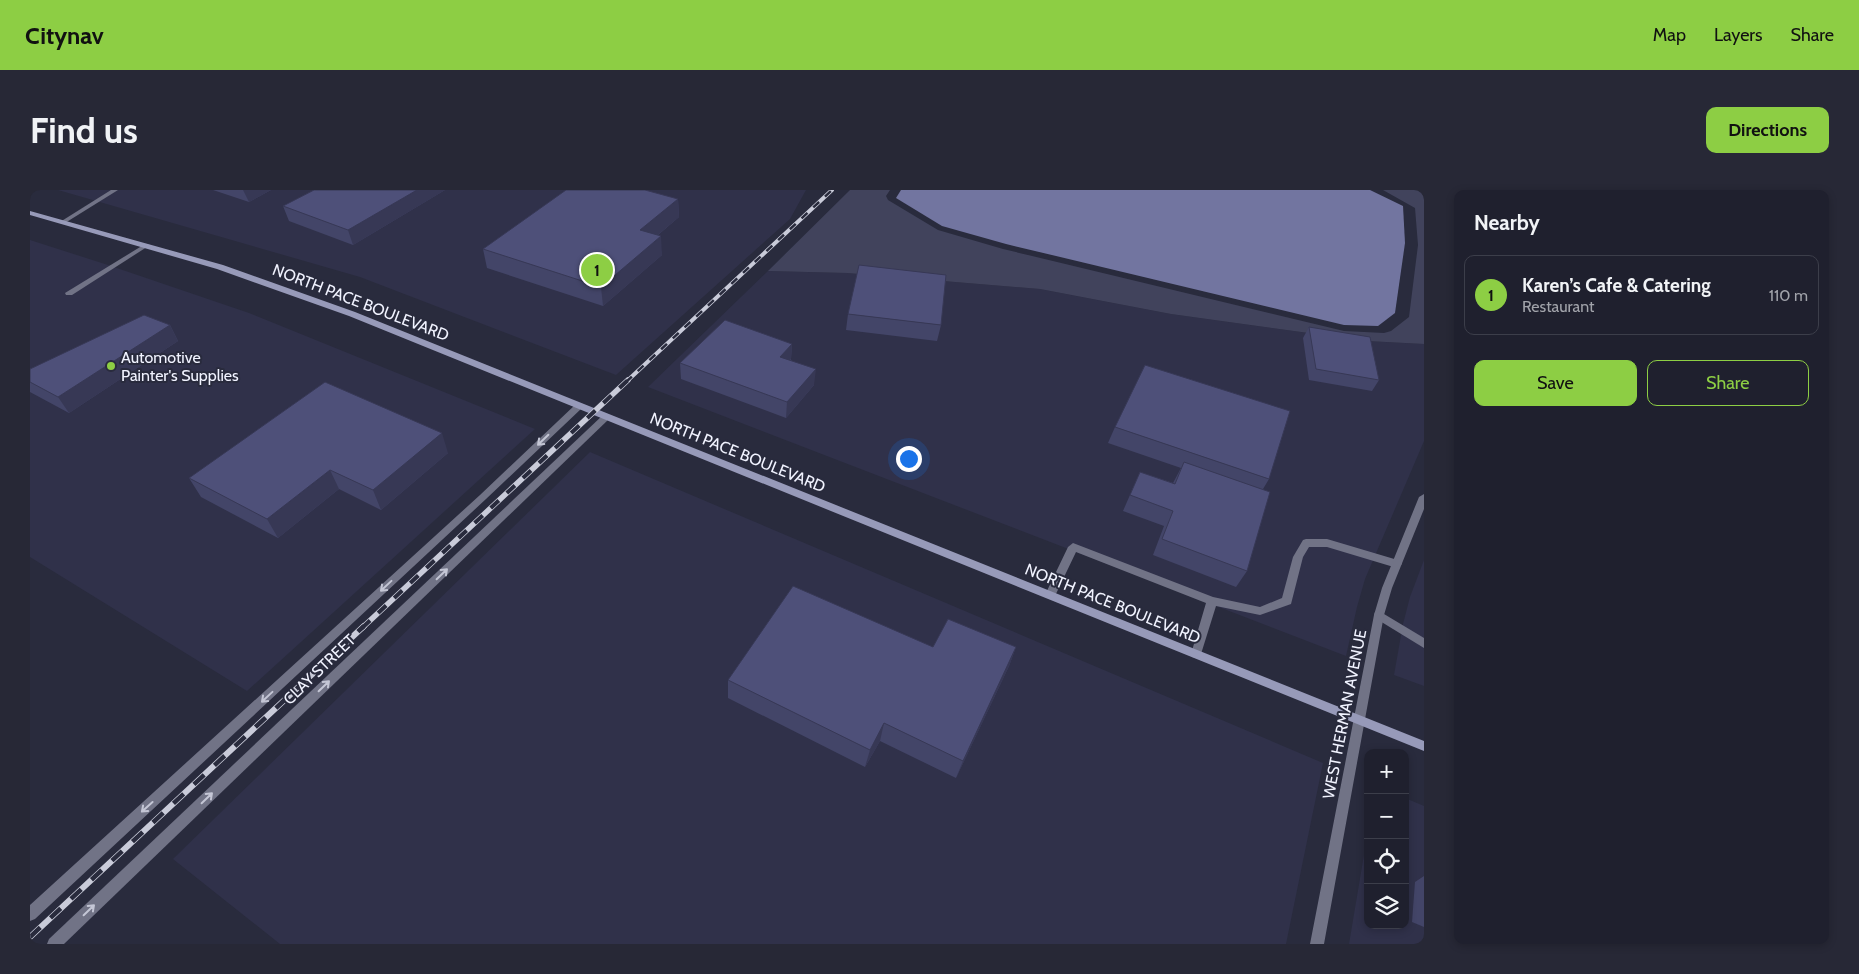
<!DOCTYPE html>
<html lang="en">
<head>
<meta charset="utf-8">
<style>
	:root { --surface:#1f202e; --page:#272836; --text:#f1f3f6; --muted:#a1a3aa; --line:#3c3e4a; --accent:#8dce44 }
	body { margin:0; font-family:Cabin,sans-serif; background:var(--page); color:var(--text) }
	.controls { position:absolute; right:15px; bottom:15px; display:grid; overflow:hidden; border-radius:10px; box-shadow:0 2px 8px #0003 }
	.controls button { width:45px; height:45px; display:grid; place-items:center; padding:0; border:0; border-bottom:1px solid var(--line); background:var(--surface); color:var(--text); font:25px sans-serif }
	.you { position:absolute; left:878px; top:268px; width:18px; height:18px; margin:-12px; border:4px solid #fff; border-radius:50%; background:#1a73e8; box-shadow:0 0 0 8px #1a73e833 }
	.badge { display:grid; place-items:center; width:32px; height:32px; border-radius:50%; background:var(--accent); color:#111; font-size:16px; font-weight:700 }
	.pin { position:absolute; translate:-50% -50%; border:2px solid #fff; box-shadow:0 1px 5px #0006 }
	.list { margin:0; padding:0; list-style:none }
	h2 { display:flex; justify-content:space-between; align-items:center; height:65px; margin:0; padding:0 20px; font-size:21px }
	h2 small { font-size:16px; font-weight:400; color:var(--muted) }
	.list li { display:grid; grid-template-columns:32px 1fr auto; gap:15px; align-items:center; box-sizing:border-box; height:80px; margin:0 10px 10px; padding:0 10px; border:1px solid var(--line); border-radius:10px }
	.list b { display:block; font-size:19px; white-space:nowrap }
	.list p { margin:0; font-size:16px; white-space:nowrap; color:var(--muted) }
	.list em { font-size:16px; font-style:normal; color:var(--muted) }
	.actions { display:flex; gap:10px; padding:15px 20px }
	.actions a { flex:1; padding:11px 0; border:1px solid var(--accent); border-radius:10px; text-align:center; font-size:18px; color:var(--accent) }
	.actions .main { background:var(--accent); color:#111 }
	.icon { flex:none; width:28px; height:28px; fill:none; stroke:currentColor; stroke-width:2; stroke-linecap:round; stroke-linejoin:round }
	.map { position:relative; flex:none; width:1394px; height:754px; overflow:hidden; border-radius:10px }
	header { display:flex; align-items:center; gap:30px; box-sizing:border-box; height:70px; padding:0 25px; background:var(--accent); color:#111 }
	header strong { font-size:24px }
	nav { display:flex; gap:28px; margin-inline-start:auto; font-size:18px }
	.intro { display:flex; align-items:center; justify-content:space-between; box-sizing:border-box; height:120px; padding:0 30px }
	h1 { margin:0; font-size:35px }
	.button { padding:12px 22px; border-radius:10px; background:var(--accent); color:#111; font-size:18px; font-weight:700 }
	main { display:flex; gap:30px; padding:0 30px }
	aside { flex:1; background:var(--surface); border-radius:10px; box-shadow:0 2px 8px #0003 }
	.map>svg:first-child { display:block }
	.built { fill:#30314a }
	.green { fill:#41435c }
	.water { fill:#7275a0 }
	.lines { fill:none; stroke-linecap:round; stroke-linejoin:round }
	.lane { fill:#717386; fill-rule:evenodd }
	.street { fill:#717386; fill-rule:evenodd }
	.secondary { fill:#979ab9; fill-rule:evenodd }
	.rail-far2-casing { stroke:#c9cbd9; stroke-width:4 }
	.rail-far1-casing { stroke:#c9cbd9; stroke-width:5.5 }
	.rail-casing { stroke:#c9cbd9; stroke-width:6 }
	.rail-far2 { stroke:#292b3d; stroke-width:2.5; stroke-dasharray:8; stroke-linecap:butt }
	.rail-far1 { stroke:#292b3d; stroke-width:4; stroke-dasharray:11; stroke-linecap:butt }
	.rail { stroke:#292b3d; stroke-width:4.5; stroke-dasharray:14; stroke-linecap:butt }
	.wall { fill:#434568 }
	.shaded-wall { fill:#373855 }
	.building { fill:#4e5079; stroke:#373855 }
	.oneway { stroke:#c4c6d5 }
	.poi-dot { fill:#8dce44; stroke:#292b3d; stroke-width:2 }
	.labels { text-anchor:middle; stroke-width:4; stroke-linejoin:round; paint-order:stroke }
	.street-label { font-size:16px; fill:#f1f3ff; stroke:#292b3d }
	.poi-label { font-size:16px; fill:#f1f3ff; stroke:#292b3d; text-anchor:start }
</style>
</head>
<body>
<header>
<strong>Citynav</strong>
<nav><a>Map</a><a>Layers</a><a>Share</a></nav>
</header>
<div class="intro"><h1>Find us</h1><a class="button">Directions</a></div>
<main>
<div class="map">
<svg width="1394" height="754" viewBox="0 0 1394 754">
	<rect width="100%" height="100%" fill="#292b3d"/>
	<g class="built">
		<path d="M28 0H776L760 29 586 185 330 87Z"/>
		<path d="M0 50 78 75 219 123 505 239 217 501 0 367Z"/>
		<path d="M738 81 817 83 1010 99 1141 124 1337 151 1394 154V251L1335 389 1327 417 1316 466 618 197Z"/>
		<path d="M560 262 1293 573 1256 754H250L143 669Z"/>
		<path d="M1394 370V496L1364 485 1373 434 1380 407Z"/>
		<path d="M1375 608 1394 616V754H1319L1338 641V735H1375Z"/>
	</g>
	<path class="green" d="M820 0H860L856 6 858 10 908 40 973 59 1314 141 1354 143 1361 141 1379 127 1388 55 1385 18 1353 0H1394V154L1337 151 1141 124 1010 99 817 83 738 81Z"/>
	<path class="water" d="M871 0H1340L1373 16 1375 53 1365 123 1348 136 1314 135 976 54 912 36 866 8Z"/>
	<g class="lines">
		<g class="lane">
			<path d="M81 0H88L35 33 30 32Z"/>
			<path d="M115 54 120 55 42 105H36L35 103Z"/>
			<path d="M1276 349H1297L1371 371 1372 374 1367 378 1297 357H1279L1273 367 1261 414 1230 425 1186 416 1171 464 1170 467 1166 468 1162 467 1161 464 1176 413 1046 362 1024 408H1016L1015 405 1038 357 1043 353 1183 407 1230 417 1252 408 1263 367 1273 350Z"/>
			<path d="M1349 421 1394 448V458L1345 428 1344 425 1345 422Z"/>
		</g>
		<g class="street">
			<path d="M549 213 552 214V218L456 309 5 729 0 731V715L450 305 546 214Z"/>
			<path d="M576 224 579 225 580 227 579 229 34 754H17L19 749 573 225Z"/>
			<path d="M1394 304V319L1362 398 1354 425 1294 754H1280L1344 425 1352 398 1389 307Z"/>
		</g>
		<path class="secondary" d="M0 21 193 75 325 122 1394 551V561L319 126 187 79 0 25Z"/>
		<defs>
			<path id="rail-far2" d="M596 192 802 0"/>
			<path id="rail-far1" d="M332 438 598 190"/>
			<path id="rail" d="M0 747 334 436"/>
		</defs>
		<use href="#rail-far2" class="rail-far2-casing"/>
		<use href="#rail-far1" class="rail-far1-casing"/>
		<use href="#rail" class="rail-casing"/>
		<use href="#rail-far2" class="rail-far2"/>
		<use href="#rail-far1" class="rail-far1"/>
		<use href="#rail" class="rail"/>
	</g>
	<g class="wall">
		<path d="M183 0H241L219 12Z"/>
		<path d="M415 0 323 55 259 31 253 16Z"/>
		<path d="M648 9 649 27 628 45 632 65 573 116 457 78 453 59Z"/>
		<path d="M818 124 911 135 907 151 816 140Z"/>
		<path d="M140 135 148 151 39 223 0 202V179Z"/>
		<path d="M1279 137 1349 190 1342 201 1279 190 1273 148Z"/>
		<path d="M762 154 761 169V170L784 195 756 228 651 189 650 173Z"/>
		<path d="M1085 237 1239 289 1233 299 1217 381 1206 397 1123 365 1134 336 1093 321 1110 282 1143 293 1151 278 1078 253Z"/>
		<path d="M418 263 351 320 309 299 248 348 171 307 159 288Z"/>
		<path d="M903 457H986L979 476 926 588 850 551 835 577 698 508V490Z"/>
		<path d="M1394 686V737L1382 732 1385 692Z"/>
	</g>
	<g class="shaded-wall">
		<path d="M213 0H241L219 12Z"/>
		<path d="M387 0H415L323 55 318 40Z"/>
		<path d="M648 9 649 27 611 59 610 40Z"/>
		<path d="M631 46 632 65 573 116 571 97Z"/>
		<path d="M140 135 148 151 39 223 28 207Z"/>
		<path d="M762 154 761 169 749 182 750 167Z"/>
		<path d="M786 179 784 195 756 228 757 212Z"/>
		<path d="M412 243 418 263 351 320 343 300Z"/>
		<path d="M300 280 309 299 248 348 237 329Z"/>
		<path d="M986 457 979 476 926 588 933 571Z"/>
		<path d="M854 533 850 551 835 577 840 560Z"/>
	</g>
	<g class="building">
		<path d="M284 0H387L318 40 253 16Z"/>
		<path d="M536 0H615L648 9 610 40 631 46 571 97 453 59Z"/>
		<path d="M829 75 916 85 911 135 818 124Z"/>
		<path d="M114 125 140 135 28 207 0 192V179Z"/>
		<path d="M695 130 762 154 750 167 786 179 757 212 650 173Z"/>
		<path d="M1279 137 1340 147 1349 190 1286 179Z"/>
		<path d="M1115 175 1260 221 1239 289 1085 237Z"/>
		<path d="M295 192 412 243 343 300 300 280 237 329 159 288Z"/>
		<path d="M1154 272 1240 302 1217 381 1132 349 1143 321 1100 305 1110 282 1145 294Z"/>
		<path d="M763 396 903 457 918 429 986 457 933 571 854 533 840 560 698 490Z"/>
	</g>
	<defs><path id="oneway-shaft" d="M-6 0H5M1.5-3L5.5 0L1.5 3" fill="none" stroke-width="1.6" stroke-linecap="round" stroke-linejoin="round" transform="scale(1.25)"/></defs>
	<g class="oneway">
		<use href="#oneway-shaft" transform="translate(513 250) rotate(136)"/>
		<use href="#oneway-shaft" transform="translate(412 384) rotate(-44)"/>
		<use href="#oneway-shaft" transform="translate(356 396) rotate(137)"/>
		<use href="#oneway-shaft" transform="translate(294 496) rotate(-44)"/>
		<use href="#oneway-shaft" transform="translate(237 507) rotate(137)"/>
		<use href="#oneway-shaft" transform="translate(177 608) rotate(-44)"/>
		<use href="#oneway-shaft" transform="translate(117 617) rotate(138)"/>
		<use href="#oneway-shaft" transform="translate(59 720) rotate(-44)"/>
	</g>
	<circle class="poi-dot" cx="81" cy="176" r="5"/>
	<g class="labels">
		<g class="street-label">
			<text transform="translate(331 112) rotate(21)" y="6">NORTH PACE BOULEVARD</text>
			<text transform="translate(708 262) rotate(22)" y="6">NORTH PACE BOULEVARD</text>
			<text transform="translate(1083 413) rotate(22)" y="6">NORTH PACE BOULEVARD</text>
			<text transform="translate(289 479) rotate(-44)" y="6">CLAY STREET</text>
			<text transform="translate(1314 524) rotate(-79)" y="6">WEST HERMAN AVENUE</text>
		</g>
		<g class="poi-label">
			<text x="91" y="173">Automotive<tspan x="91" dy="18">Painter's Supplies</tspan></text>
		</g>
	</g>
</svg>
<div class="controls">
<button>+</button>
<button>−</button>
<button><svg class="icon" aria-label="locate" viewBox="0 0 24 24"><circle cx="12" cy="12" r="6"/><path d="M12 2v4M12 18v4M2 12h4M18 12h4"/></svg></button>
<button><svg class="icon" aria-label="layers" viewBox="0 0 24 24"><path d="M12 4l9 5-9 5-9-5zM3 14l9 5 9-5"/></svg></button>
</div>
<div class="you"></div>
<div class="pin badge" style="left:567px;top:80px">1</div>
</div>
<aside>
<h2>Nearby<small></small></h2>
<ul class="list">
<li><span class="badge">1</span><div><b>Karen’s Cafe &amp; Catering</b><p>Restaurant</p></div><em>110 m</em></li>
</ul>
<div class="actions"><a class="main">Save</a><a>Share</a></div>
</aside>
</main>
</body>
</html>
